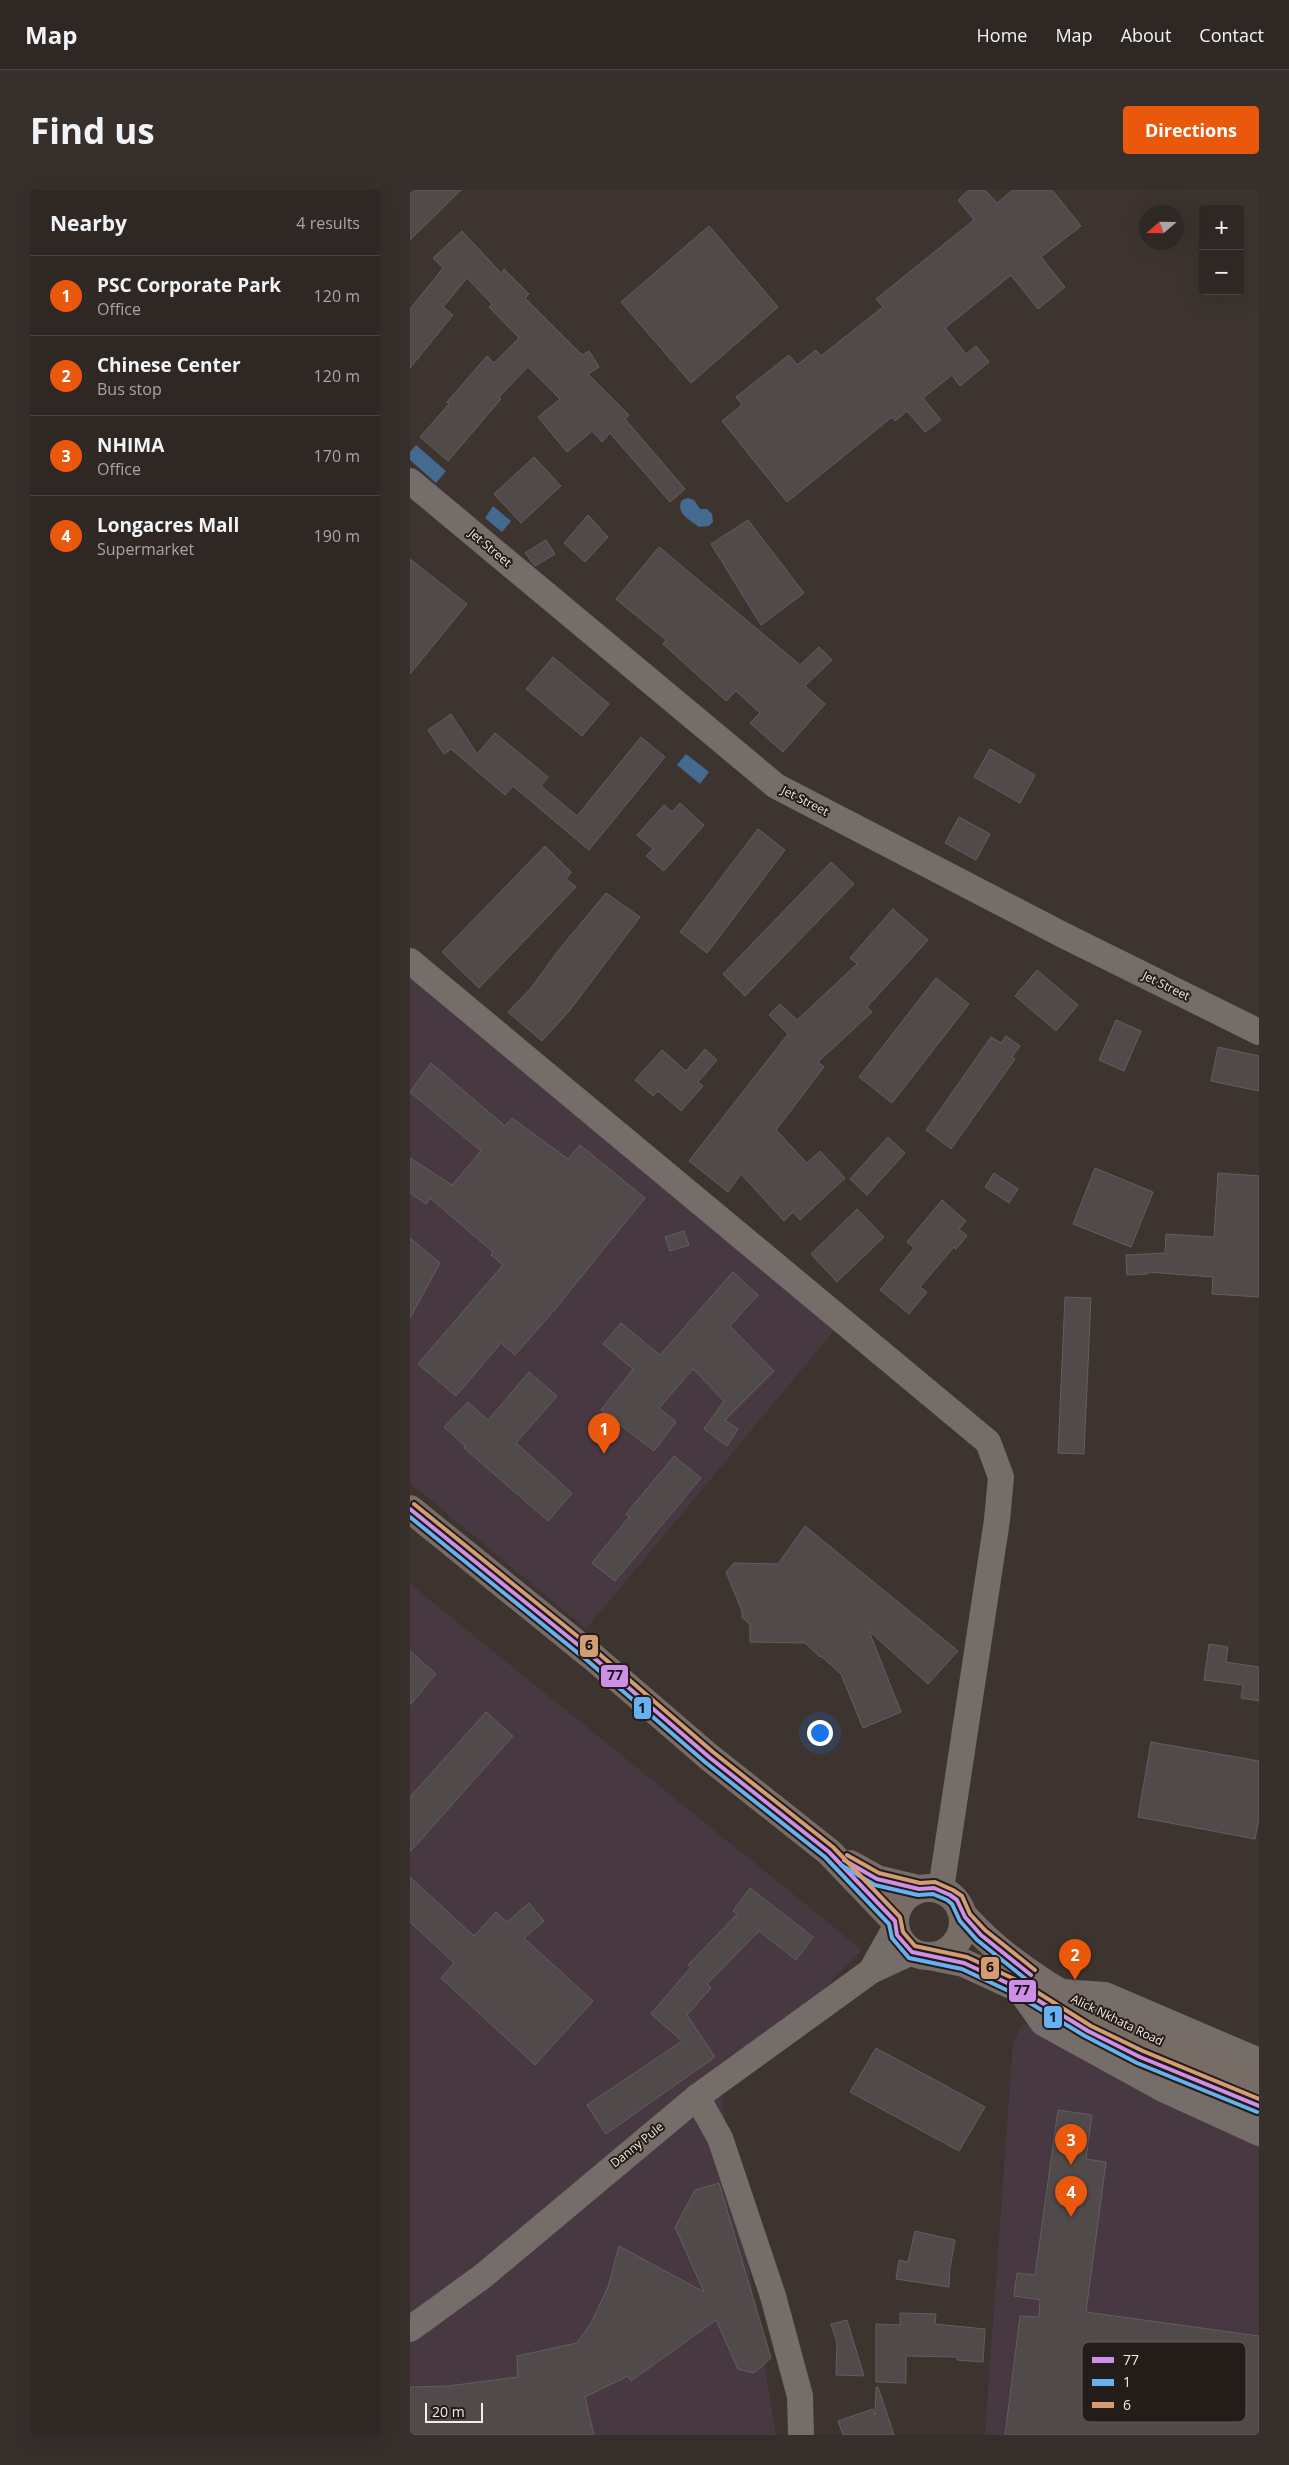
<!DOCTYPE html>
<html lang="en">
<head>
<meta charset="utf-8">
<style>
	:root { --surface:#2e2724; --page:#362f2c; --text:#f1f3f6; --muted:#a7a5a6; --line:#494441; --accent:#ea580c }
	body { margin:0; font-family:"Open Sans",sans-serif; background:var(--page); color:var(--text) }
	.controls { position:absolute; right:15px; top:15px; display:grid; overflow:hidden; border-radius:5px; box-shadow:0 5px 20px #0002 }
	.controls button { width:45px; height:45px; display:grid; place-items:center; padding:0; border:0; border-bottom:1px solid var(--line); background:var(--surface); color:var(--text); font:25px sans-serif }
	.compass { position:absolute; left:729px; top:15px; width:45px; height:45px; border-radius:50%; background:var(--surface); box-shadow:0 5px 20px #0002; rotate:250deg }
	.scale { position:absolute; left:15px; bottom:12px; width:58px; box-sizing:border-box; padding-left:5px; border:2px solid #f6ebe6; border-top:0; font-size:14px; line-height:18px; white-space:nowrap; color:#f6ebe6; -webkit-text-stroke:4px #241c18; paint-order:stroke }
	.you { position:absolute; left:409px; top:1542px; width:18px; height:18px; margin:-12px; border:4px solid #fff; border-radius:50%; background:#1a73e8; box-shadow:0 0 0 8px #1a73e833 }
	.badge { display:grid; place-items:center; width:32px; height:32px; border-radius:50%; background:var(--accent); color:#fff; font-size:16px; font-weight:700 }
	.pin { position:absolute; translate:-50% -41px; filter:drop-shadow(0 1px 2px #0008) }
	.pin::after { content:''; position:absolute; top:26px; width:18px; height:15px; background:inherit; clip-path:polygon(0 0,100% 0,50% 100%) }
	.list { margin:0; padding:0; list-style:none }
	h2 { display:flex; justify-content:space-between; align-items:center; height:65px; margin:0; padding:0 20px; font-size:21px }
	h2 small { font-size:16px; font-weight:400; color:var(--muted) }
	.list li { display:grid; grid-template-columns:32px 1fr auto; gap:15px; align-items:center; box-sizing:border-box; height:80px; padding:0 20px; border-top:1px solid var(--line) }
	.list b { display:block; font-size:19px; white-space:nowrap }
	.list p { margin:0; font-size:16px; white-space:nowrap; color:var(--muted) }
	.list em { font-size:16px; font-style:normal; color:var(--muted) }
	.map { position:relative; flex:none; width:849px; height:2245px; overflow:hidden; border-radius:5px }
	header { display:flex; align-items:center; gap:30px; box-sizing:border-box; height:70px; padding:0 25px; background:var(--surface); border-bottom:1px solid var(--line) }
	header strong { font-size:24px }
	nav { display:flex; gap:28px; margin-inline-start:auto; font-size:18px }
	.intro { display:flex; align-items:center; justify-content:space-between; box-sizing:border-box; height:120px; padding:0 30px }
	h1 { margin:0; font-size:35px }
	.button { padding:12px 22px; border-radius:5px; background:var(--accent); color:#fff; font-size:18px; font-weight:700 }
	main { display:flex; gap:30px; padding:0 30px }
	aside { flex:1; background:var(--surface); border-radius:5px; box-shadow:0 5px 20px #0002 }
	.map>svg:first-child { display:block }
	.commercial { fill:#473842 }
	.water { fill:#456a8f }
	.building { fill:#514a4a; stroke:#655d5e }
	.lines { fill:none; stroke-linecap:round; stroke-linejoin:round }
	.minor { stroke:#756d69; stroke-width:26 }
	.major { stroke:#786c67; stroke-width:28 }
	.bus-1-casing { stroke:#241c18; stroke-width:8 }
	.bus-2-casing { stroke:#241c18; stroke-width:8 }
	.bus-3-casing { stroke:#241c18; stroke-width:8 }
	.bus-1 { stroke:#ce8fe9; stroke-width:4 }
	.bus-2 { stroke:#66b1f2; stroke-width:4 }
	.bus-3 { stroke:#d39c74; stroke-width:4 }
	.labels { text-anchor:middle; stroke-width:4; stroke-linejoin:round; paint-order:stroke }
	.street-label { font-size:12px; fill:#f6ebe6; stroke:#241c18 }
	.key { fill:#241c18; stroke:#635a56; stroke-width:1 }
	.key-label { font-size:14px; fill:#f6ebe6 }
	.line-badge { stroke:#241c18; stroke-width:2 }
	.pale-badge-label { font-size:14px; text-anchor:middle; font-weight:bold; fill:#111 }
</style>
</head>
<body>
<header>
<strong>Map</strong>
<nav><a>Home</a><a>Map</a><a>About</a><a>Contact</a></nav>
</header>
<div class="intro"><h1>Find us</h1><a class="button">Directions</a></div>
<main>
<aside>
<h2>Nearby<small>4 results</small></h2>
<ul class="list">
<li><span class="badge">1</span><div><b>PSC Corporate Park</b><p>Office</p></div><em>120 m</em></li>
<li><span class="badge">2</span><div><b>Chinese Center</b><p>Bus stop</p></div><em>120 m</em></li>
<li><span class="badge">3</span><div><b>NHIMA</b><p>Office</p></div><em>170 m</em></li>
<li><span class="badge">4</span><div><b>Longacres Mall</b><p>Supermarket</p></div><em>190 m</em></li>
</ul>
</aside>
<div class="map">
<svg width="849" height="2245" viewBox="0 0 849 2245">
	<rect width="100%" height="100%" fill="#3d3430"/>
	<g class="commercial">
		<path d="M0 781 432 1131 176 1439 0 1293Z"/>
		<path d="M0 1394 452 1760 311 1904 366 2245H0Z"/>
		<path d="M613 1833 779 1897 849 1921V2245H575L603 1852Z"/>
	</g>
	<g class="water">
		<path d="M6 255 36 281 26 293 0 270V262Z"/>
		<path d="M278 308 284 310 290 319H297L302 324 303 332 299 336 289 337C280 330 265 323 272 310Z"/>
		<path d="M83 316 101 331 92 342 75 328Z"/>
		<path d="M276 564 299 582 290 594 267 575Z"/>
	</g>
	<g class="building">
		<path d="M0 0H51L0 50Z"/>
		<path d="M559 0H575L587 13 603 0H642L671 36 631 67 655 97 628 119 601 85 535 138 556 164 566 156 579 172 550 196 542 185 513 208 531 230 515 242 497 221 485 231 482 227 377 312 312 231 332 215 326 207 379 165 387 175 406 160 411 166 473 117 466 109 564 30 548 10Z"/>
		<path d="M299 36 368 117 281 193 211 112Z"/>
		<path d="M52 41 91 83 94 79 119 104 115 108 172 165 179 161 189 177 178 184 219 225 215 229 275 299 260 312 200 243 192 252 182 241 157 262 128 227 150 209 118 177 89 207 91 209 38 271 10 247 39 214 37 212 77 166 84 173 109 148 79 117 82 114 57 88 33 117 43 125 0 178V119L33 78 23 68Z"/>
		<path d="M124 267 151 296 111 333 84 304Z"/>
		<path d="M178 325 198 347 175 372 154 353Z"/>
		<path d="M338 330 394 403 351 435 301 354Z"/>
		<path d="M136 350 145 364 125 376 115 363Z"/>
		<path d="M249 357 390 475 409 457 422 470 395 496 415 514 373 562 340 533 350 523 326 501 316 511 253 454 256 450 206 409Z"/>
		<path d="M0 369 57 414 0 484Z"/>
		<path d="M143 467 199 514 172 546 116 499Z"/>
		<path d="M41 524 67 564 85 543 138 587 131 596 167 626 231 547 255 567 179 660 103 596 95 605 41 559 34 564 18 540Z"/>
		<path d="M580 559 625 585 610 613 564 587Z"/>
		<path d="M270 613 294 635 254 681 236 666 243 659 227 645 254 615 262 622Z"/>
		<path d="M549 627 580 644 566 670 535 653Z"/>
		<path d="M348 639 375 660 297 763 270 742Z"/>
		<path d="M135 656 161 682 156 689 166 697 69 798 32 762Z"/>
		<path d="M421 672 444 694 335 806 313 784Z"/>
		<path d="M196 703 230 727 160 820 132 851 98 822 121 798 148 761Z"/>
		<path d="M483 719 518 750 457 817 462 822 408 872 414 877 366 940 397 973 410 961 435 988 390 1030 383 1022 374 1031 331 984 318 1002 279 971 378 844 359 825 370 814 387 830 447 774 440 768Z"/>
		<path d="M627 780 668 815 646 841 605 806Z"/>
		<path d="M526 788 559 814 482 913 449 887Z"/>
		<path d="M706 830 731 841 714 881 689 870Z"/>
		<path d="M596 846 610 856 602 867 605 869 541 959 516 940 581 847 591 853Z"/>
		<path d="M808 857 849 866V901L801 891Z"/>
		<path d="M295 859 307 870 288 892 293 896 271 921 248 901 243 906 225 890 252 860 276 881Z"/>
		<path d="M21 873 95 936 102 928 158 969 170 955 235 1008 146 1118 105 1165 91 1153 46 1206 8 1174 93 1075 81 1065 83 1062 20 1008 16 1014 0 1003V968L42 995 71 961 0 902Z"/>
		<path d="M478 947 495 963 457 1005 440 989Z"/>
		<path d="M685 978 743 1002 721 1057 663 1034Z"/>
		<path d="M584 983 608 999 599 1013 575 997Z"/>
		<path d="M808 983 849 986V1107L802 1104 803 1087 738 1082V1084L717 1085 716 1065 755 1063 756 1044 804 1047Z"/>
		<path d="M532 1010 556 1031 549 1039 557 1046 546 1059 544 1057 510 1097 517 1102 499 1124 470 1100 504 1058 497 1052Z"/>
		<path d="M447 1019 474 1047 427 1092 401 1064Z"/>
		<path d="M274 1041 279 1055 260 1061 255 1047Z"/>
		<path d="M0 1048 30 1073 0 1128Z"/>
		<path d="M323 1082 348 1105 320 1136 364 1181 315 1230 328 1239 317 1256 294 1239 314 1211 283 1179 249 1218 266 1232 244 1261 191 1220 223 1179 193 1154 211 1133 250 1165Z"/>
		<path d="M655 1107 681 1108 674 1264 648 1263Z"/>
		<path d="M119 1182 147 1206 106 1253 162 1303 138 1331 54 1258 55 1256 34 1237 58 1212 78 1230Z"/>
		<path d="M264 1266 291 1288 205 1391 182 1373 219 1327 216 1324Z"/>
		<path d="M395 1336 548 1461 518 1494 459 1441 491 1522 453 1538 431 1484 411 1466 410 1467 395 1453 340 1452V1435L332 1427V1421L316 1382 324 1373 368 1374Z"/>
		<path d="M799 1454 818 1457 816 1472 849 1477V1511L831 1508 833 1495 794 1490Z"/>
		<path d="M0 1461 26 1484 0 1515Z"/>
		<path d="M76 1522 103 1546 0 1662V1607Z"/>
		<path d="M741 1552 849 1571V1628L845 1649 728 1627Z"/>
		<path d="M0 1687 64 1746 86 1722 97 1732 119 1713 134 1731 114 1748 183 1811 125 1875 31 1788 44 1773 0 1732Z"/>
		<path d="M340 1698 403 1747 386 1770 349 1741 297 1794 301 1798 277 1825 305 1867 196 1944 177 1915 272 1851 241 1824 281 1777 278 1775 327 1724 323 1721Z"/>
		<path d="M466 1858 575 1917 549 1961 440 1902Z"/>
		<path d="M648 1920 682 1925 676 1969 696 1972 676 2122 849 2146V2245H595L610 2126 629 2127 630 2110 604 2106 607 2083 625 2085Z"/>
		<path d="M309 1993 361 2168 344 2183 328 2179 306 2130 221 2191 218 2186 175 2207 184 2245H0V2197L38 2196 108 2187 107 2166 167 2153 181 2133 198 2097 209 2056 294 2102 265 2037 285 2000Z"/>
		<path d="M505 2041 545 2050 540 2078 539 2097 486 2089 489 2070 498 2072Z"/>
		<path d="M490 2123 526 2124 525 2134 575 2139 573 2172 547 2170V2167L496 2166V2193L466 2192V2134L490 2135Z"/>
		<path d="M437 2130 454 2186 426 2185 427 2153 421 2134Z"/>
		<path d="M466 2197H468L484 2245H433L428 2231 463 2219 465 2225Z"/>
	</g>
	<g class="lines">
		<g class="minor">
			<path d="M0 291 366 596 653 745 849 842"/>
			<path d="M0 771 578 1252 591 1287 587 1330 531 1699"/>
			<path d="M461 1781 485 1738"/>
			<path d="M609 1799 633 1833 755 1900 849 1943"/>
			<path d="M652 1802 695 1805 849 1871"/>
			<path d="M287 1907 310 1948 363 2106 390 2206 391 2245"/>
			<path d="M0 2139 73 2086 287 1907 461 1781 502 1762"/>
		</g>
		<g class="major">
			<path d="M0 1319 183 1467 299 1567 419 1662 485 1731"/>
			<path d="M440 1674 467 1689 509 1699"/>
			<circle cx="519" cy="1732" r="34"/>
			<path d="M555 1727C629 1810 748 1851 849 1892"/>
			<path d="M519 1766 554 1773 608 1798 678 1841 730 1867 849 1916"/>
		</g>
		<defs>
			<g id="bus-1">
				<path d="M0 1319 183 1467 299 1567 419 1662 485 1731 487 1745 502 1762 554 1773 608 1798 678 1841 730 1867 849 1916"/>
				<path d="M434 1670 467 1689 509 1699 524 1698 540 1705 547 1710 555 1727 571 1745 621 1785"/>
			</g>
			<g id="bus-2">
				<path d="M0 1327 179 1472 295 1572 415 1667 479 1734 482 1748 499 1768 552 1779 605 1804 675 1846 727 1873 847 1922"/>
				<path d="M431 1675 465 1695 508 1705 523 1704 537 1710 542 1714 550 1731 567 1750 617 1790"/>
			</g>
			<g id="bus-3">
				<path d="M4 1314 187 1462 303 1562 423 1657 490 1727 493 1742 505 1756 557 1767 611 1792 681 1836 733 1861 849 1909"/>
				<path d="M437 1665 469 1683 510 1693 525 1692 543 1700 552 1706 560 1724 575 1740 625 1780"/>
			</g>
		</defs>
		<use href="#bus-1" class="bus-1-casing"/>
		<use href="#bus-2" class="bus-2-casing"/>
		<use href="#bus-3" class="bus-3-casing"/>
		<use href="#bus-1" class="bus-1"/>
		<use href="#bus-2" class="bus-2"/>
		<use href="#bus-3" class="bus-3"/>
	</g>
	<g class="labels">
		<g class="street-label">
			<text transform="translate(80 358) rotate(40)" y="4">Jet Street</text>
			<text transform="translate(395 611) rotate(27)" y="4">Jet Street</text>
			<text transform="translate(756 796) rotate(26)" y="4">Jet Street</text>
			<text transform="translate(707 1830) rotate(26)" y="4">Alick Nkhata Road</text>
			<text transform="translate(227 1955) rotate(-39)" y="4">Danny Pule</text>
		</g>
	</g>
	<rect x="672" y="2152" width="164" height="80" rx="8" class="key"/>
	<rect x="682" y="2167" width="22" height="6" fill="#ce8fe9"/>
	<rect x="682" y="2189" width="22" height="7" fill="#66b1f2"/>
	<rect x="682" y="2212" width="22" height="6" fill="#d39c74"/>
	<g class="key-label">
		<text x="713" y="2175">77</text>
		<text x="713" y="2197">1</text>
		<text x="713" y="2220">6</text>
	</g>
	<g class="line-badge">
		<rect x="169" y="1444" width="20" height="24" rx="5" fill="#d39c74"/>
		<rect x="190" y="1474" width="29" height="24" rx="5" fill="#ce8fe9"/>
		<rect x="223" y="1506" width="19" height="24" rx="5" fill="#66b1f2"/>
		<rect x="570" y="1766" width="20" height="24" rx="5" fill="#d39c74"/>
		<rect x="598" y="1789" width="29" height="24" rx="5" fill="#ce8fe9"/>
		<rect x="633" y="1815" width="20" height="24" rx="5" fill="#66b1f2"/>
	</g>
	<g class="pale-badge-label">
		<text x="179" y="1460">6</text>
		<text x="205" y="1490">77</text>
		<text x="232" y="1523">1</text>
		<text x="580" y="1782">6</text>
		<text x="612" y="1805">77</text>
		<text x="643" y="1832">1</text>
	</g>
</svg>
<div class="controls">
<button>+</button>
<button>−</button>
</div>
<svg class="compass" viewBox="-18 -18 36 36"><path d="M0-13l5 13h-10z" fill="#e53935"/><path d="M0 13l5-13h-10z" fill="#a7a5a6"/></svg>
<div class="scale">20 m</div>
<div class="you"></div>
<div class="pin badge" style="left:194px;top:1264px">1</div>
<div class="pin badge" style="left:665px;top:1790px">2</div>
<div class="pin badge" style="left:661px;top:1975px">3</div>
<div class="pin badge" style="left:661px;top:2027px">4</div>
</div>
</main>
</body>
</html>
